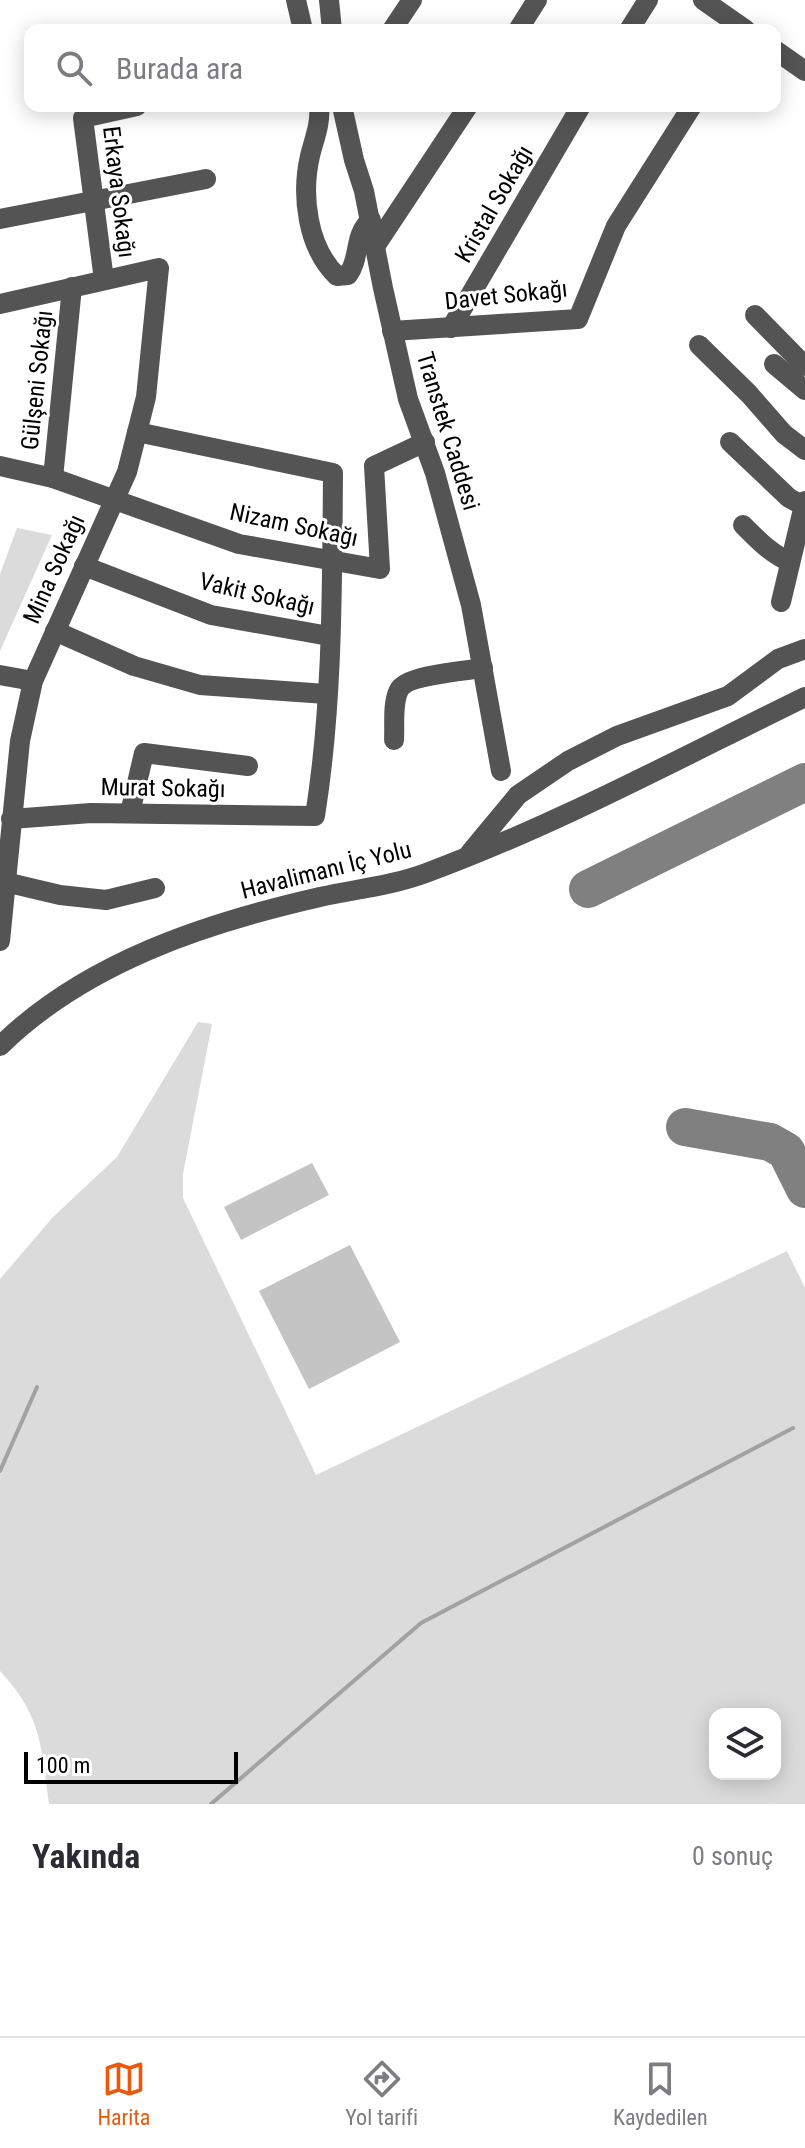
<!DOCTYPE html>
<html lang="tr">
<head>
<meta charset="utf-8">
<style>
	:root { --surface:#fff; --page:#f7f7f7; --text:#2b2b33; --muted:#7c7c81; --line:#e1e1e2; --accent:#ea580c }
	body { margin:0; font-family:"Roboto Condensed",sans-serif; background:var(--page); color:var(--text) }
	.controls { position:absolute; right:24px; bottom:24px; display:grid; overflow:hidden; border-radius:16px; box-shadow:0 4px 20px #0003 }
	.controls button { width:72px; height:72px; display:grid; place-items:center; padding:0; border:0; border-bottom:2px solid var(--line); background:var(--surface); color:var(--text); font:40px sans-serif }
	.scale { position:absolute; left:24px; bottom:20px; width:214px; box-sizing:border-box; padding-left:8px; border:4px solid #000; border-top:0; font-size:22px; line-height:28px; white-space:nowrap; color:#000; -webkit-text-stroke:6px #fff; paint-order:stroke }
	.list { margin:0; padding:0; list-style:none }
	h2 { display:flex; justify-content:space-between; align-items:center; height:104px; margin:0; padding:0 32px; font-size:34px }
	h2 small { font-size:26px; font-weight:400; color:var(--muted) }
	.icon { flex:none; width:44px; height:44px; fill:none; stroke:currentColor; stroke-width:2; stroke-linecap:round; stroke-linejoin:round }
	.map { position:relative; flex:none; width:805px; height:1804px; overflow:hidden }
	.search { position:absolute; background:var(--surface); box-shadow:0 4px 20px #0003; left:24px; right:24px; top:24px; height:88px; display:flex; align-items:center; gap:20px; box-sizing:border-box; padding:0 28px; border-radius:16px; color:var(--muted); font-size:30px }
	.sheet { height:232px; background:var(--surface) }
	nav { display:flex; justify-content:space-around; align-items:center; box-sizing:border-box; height:112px; border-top:2px solid var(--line); background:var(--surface); font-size:22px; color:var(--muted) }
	nav a { display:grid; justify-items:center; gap:4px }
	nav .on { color:var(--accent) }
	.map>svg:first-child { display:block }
	.green { fill:#dbdbdb; fill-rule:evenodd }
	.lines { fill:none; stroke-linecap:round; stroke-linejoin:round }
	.stream { stroke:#a2a2a2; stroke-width:4 }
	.taxiway { stroke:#808080; stroke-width:38 }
	.building { fill:#c4c4c4 }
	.minor { stroke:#545454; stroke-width:20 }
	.labels { text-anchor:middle; stroke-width:6; stroke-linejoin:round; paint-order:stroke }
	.street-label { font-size:24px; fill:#000; stroke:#fff }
</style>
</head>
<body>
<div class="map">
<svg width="805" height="1804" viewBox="0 0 805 1804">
	<rect width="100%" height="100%" fill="#fff"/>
	<g class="green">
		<path d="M17 528 52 535 0 651V574Z"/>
		<path d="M198 1022 212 1024 183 1174V1198L316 1475 787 1251 805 1288V1804H49C41 1746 42 1716 0 1671V1279L53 1217 117 1157ZM775 1714V1774H715V1714Z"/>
	</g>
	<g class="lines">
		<g class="stream">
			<path d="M0 1471 37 1387"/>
			<path d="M211 1804 421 1623 793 1428"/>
		</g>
		<g class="taxiway">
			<path d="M588 889 805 782"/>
			<path d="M685 1127 770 1142 786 1151 805 1189"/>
		</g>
	</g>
	<g class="building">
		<path d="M312 1163 329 1195 241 1240 224 1207Z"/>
		<path d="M350 1245 400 1342 309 1389 259 1291Z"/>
	</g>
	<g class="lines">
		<g class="minor">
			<path d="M296 0 303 30"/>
			<path d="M329 0 332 30"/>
			<path d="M703 0 746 30"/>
			<path d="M392 30 412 0"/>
			<path d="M518 30 537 0"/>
			<path d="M629 30 648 0"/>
			<path d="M775 50 805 71"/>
			<path d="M319 106C321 124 314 139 310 156 301 195 307 247 337 276L348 275C361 257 353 235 371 220"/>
			<path d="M342 106 354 160 364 191 383 288 408 399 435 473 471 605 501 771"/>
			<path d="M0 219 206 179"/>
			<path d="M376 245 468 106"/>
			<path d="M104 280 83 118 137 106"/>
			<path d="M0 304 159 268 146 397 127 472 33 681 20 741 0 941"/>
			<path d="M755 315 805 366"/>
			<path d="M451 328 581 106"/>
			<path d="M392 331 578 319 616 226 692 106"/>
			<path d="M699 345 749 394 784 434 805 450"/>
			<path d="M774 364 805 390"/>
			<path d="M730 442 789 498 804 506"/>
			<path d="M0 466 53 478 239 544 380 569 374 466 425 442"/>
			<path d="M53 478 72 287"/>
			<path d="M743 525C758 540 771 554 790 562"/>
			<path d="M84 566 211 615 329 636"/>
			<path d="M781 602 805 501"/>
			<path d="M55 631 134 666 200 685 326 694"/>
			<path d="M0 675 33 681"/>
			<path d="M394 740C395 726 392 703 399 690 406 675 465 671 483 668"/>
			<path d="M130 813 144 753 248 766"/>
			<path d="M11 819 91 813 315 816C333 703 332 587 333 473L137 432"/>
			<path d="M470 853 518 795 568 761 617 736 728 696 778 659 805 649"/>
			<path d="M5 882 60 895 106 900 155 888"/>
			<path d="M0 1046C86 962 206 923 320 897 356 889 391 886 426 873 556 825 680 758 805 697"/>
		</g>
	</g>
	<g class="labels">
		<g class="street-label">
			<text transform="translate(119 192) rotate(83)" y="8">Erkaya Sokağı</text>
			<text transform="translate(494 204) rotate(-60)" y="8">Kristal Sokağı</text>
			<text transform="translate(506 295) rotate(-6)" y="8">Davet Sokağı</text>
			<text transform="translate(37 380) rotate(-84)" y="8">Gülşeni Sokağı</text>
			<text transform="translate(448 431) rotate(73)" y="8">Transtek Caddesi</text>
			<text transform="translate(294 525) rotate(12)" y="8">Nizam Sokağı</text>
			<text transform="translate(54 569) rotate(-66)" y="8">Mina Sokağı</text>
			<text transform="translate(257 594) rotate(13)" y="8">Vakit Sokağı</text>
			<text transform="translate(163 788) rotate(1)" y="8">Murat Sokağı</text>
			<text transform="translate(326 870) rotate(-14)" y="8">Havalimanı İç Yolu</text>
		</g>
	</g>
</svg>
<div class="controls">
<button><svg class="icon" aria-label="layers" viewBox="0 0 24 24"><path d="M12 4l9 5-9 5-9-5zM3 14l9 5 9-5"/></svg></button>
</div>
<div class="scale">100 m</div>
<div class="search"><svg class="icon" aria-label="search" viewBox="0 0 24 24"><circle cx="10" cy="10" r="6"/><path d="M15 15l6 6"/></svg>Burada ara</div>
</div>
<section class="sheet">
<h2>Yakında<small>0 sonuç</small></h2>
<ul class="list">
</ul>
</section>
<nav>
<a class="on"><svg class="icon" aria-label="map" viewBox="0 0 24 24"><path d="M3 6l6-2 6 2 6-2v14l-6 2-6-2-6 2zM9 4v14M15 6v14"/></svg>Harita</a>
<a><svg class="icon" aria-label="directions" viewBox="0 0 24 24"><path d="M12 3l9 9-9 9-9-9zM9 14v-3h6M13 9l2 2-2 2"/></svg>Yol tarifi</a>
<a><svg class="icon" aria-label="saved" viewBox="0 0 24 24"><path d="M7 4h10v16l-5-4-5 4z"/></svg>Kaydedilen</a>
</nav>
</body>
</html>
